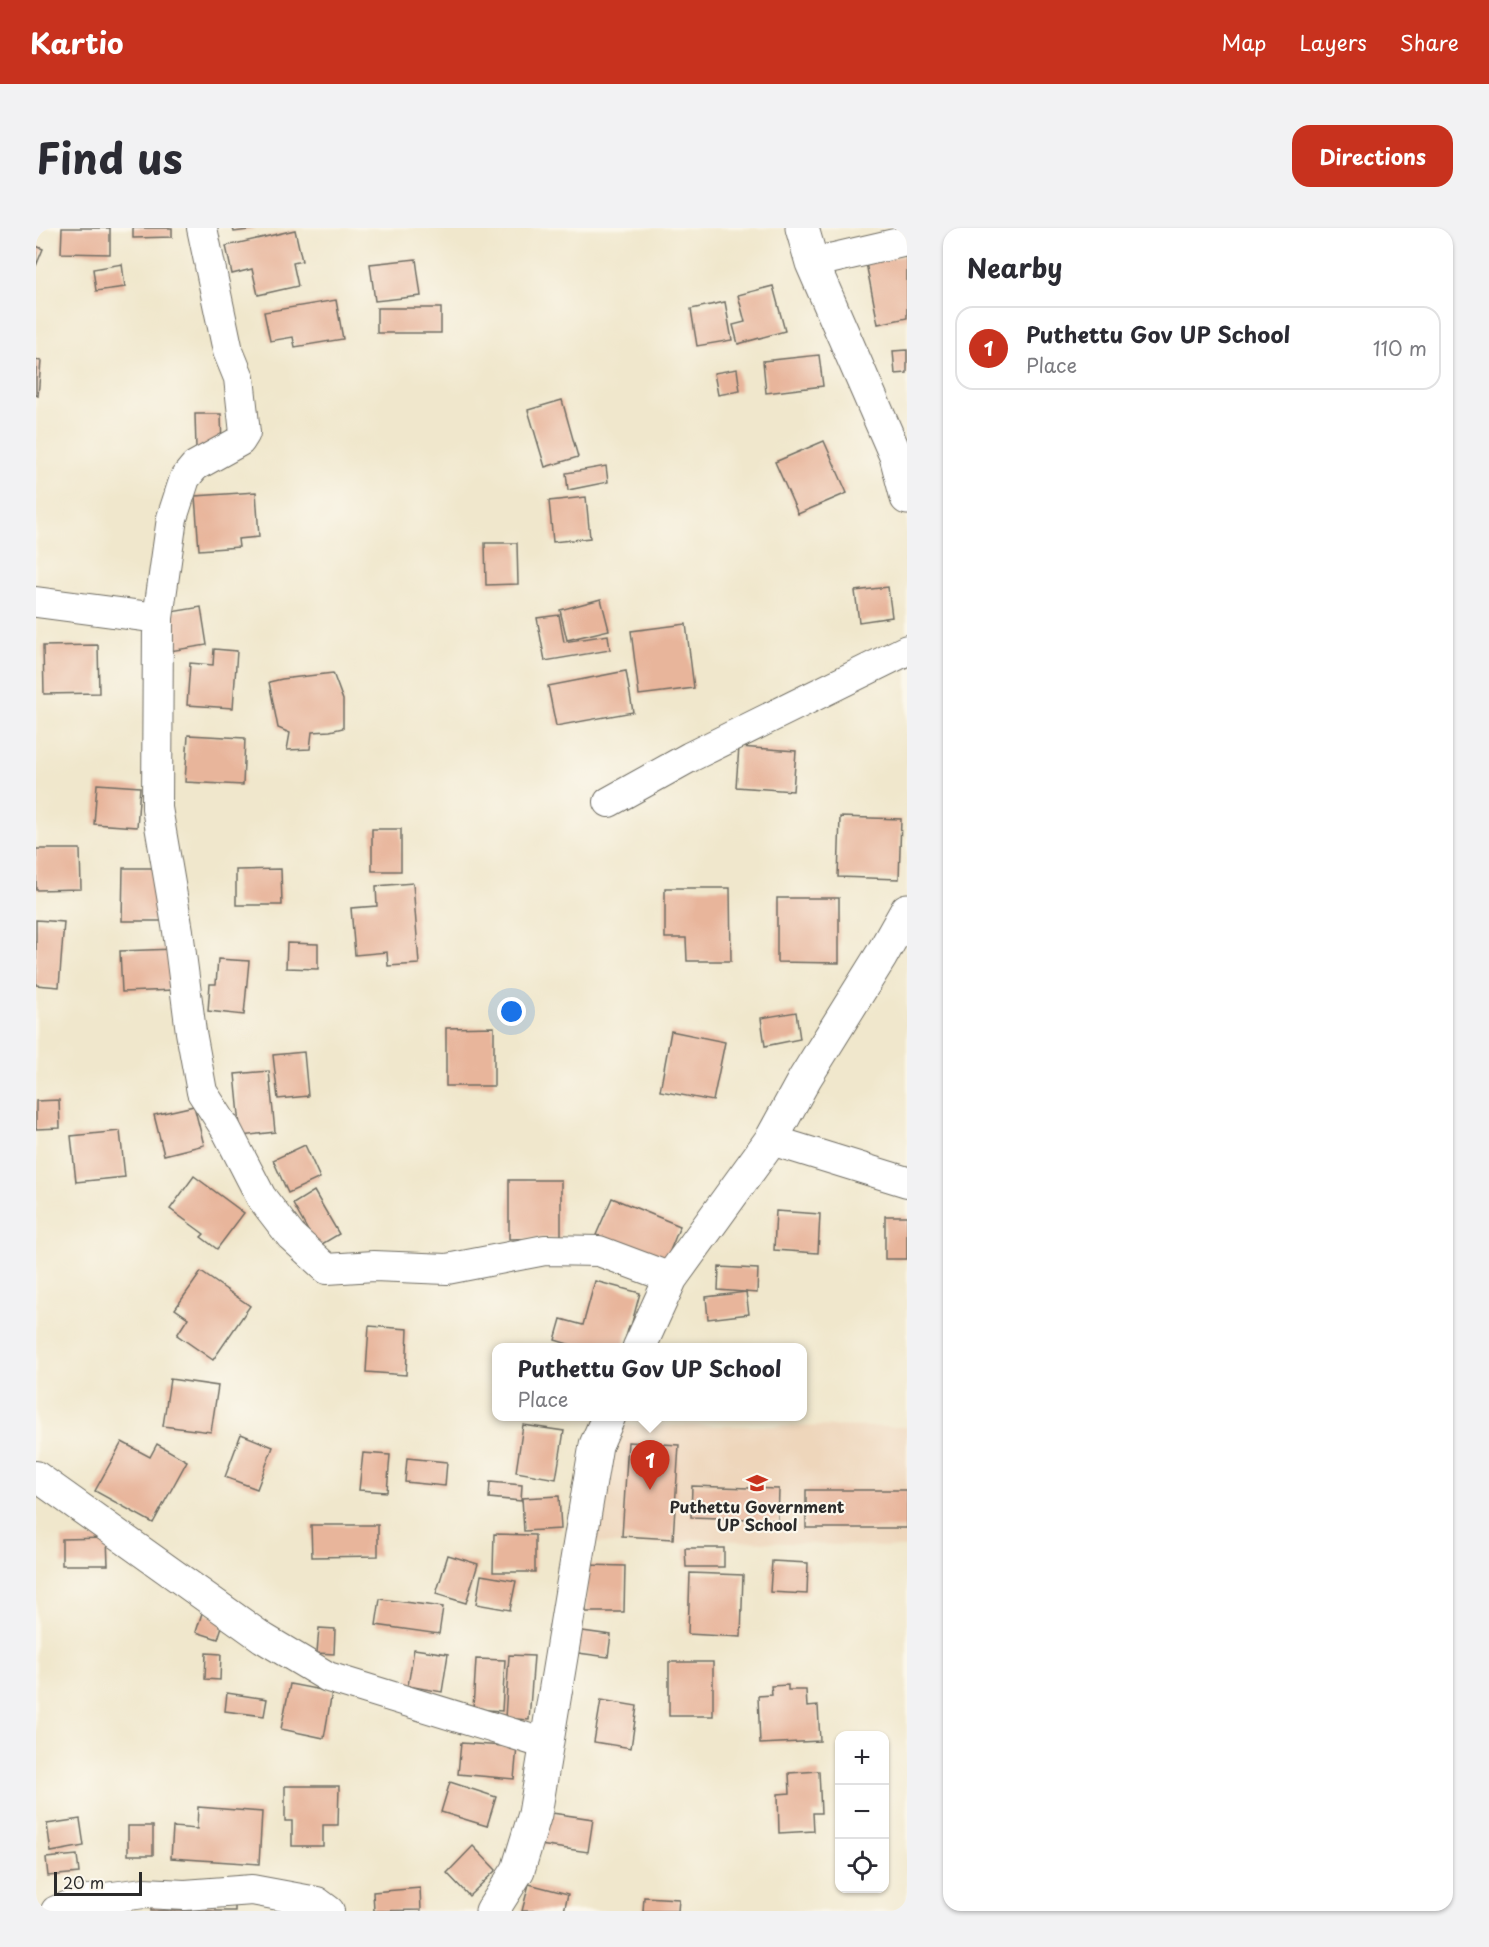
<!DOCTYPE html>
<html lang="en">
<head>
<meta charset="utf-8">
<style>
	:root { --surface:#fff; --page:#f2f2f3; --text:#2b2b33; --muted:#7c7c81; --line:#e1e1e2; --accent:#c8321e }
	body { margin:0; font-family:"Playpen Sans",sans-serif; background:var(--page); color:var(--text) }
	.controls { position:absolute; right:18px; bottom:18px; display:grid; overflow:hidden; border-radius:12px; box-shadow:0 2px 4px #0004 }
	.controls button { width:54px; height:54px; display:grid; place-items:center; padding:0; border:0; border-bottom:2px solid var(--line); background:var(--surface); color:var(--text); font:30px sans-serif }
	.scale { position:absolute; left:18px; bottom:15px; width:88px; box-sizing:border-box; padding-left:6px; border:3px solid #2b2b2b; border-top:0; font-size:16px; line-height:21px; white-space:nowrap; color:#2b2b2b; -webkit-text-stroke:4px #fbf7ec; paint-order:stroke }
	.you { position:absolute; left:476px; top:784px; width:21px; height:21px; margin:-15px; border:4px solid #fff; border-radius:50%; background:#1a73e8; box-shadow:0 0 0 9px #1a73e833 }
	.badge { display:grid; place-items:center; width:39px; height:39px; border-radius:50%; background:var(--accent); color:#fff; font-size:20px; font-weight:700 }
	.pin { position:absolute; translate:-50% -50px; filter:drop-shadow(0 2px 3px #0008) }
	.pin::after { content:''; position:absolute; top:32px; width:21px; height:18px; background:inherit; clip-path:polygon(0 0,100% 0,50% 100%) }
	.popup { position:absolute; left:456px; top:1115px; width:315px; height:78px; box-sizing:border-box; display:grid; place-content:center; border-radius:12px; background:var(--surface); filter:drop-shadow(0 2px 4px #0005); font-size:20px; white-space:nowrap; color:var(--muted) }
	.popup b { font-size:22px; color:var(--text) }
	.popup::after { content:''; position:absolute; left:50%; top:100%; margin-left:-12px; border:12px solid transparent; border-top-color:var(--surface) }
	.list { margin:0; padding:0; list-style:none }
	h2 { display:flex; justify-content:space-between; align-items:center; height:78px; margin:0; padding:0 24px; font-size:26px }
	h2 small { font-size:20px; font-weight:400; color:var(--muted) }
	.list li { display:grid; grid-template-columns:39px 1fr auto; gap:18px; align-items:center; box-sizing:border-box; height:84px; margin:0 12px 12px; padding:0 12px; border:2px solid var(--line); border-radius:18px }
	.list b { display:block; font-size:22px; white-space:nowrap }
	.list p { margin:0; font-size:20px; white-space:nowrap; color:var(--muted) }
	.list em { font-size:20px; font-style:normal; color:var(--muted) }
	.icon { flex:none; width:33px; height:33px; fill:none; stroke:currentColor; stroke-width:2; stroke-linecap:round; stroke-linejoin:round }
	.map { position:relative; flex:none; width:871px; height:1683px; overflow:hidden; border-radius:18px }
	header { display:flex; align-items:center; gap:36px; box-sizing:border-box; height:84px; padding:0 30px; background:var(--accent); color:#fff }
	header strong { font-size:28px }
	nav { display:flex; gap:33px; margin-inline-start:auto; font-size:21px }
	.intro { display:flex; align-items:center; justify-content:space-between; box-sizing:border-box; height:144px; padding:0 36px }
	h1 { margin:0; font-size:42px }
	.button { padding:15px 27px; border-radius:18px; background:var(--accent); color:#fff; font-size:21px; font-weight:700 }
	main { display:flex; gap:36px; padding:0 36px }
	aside { flex:1; background:var(--surface); border-radius:18px; box-shadow:0 2px 4px #0004 }
	.map>svg:first-child { display:block }
	.built { fill:#eed6bb }
	.building { fill:#e8b59b }
	.lines { fill:none; stroke-linecap:round; stroke-linejoin:round }
	.street-casing { stroke:#706d63; stroke-width:32 }
	.secondary-casing { stroke:#706d63; stroke-width:35 }
	.street { stroke:#fff; stroke-width:30 }
	.secondary { stroke:#fff; stroke-width:33 }
	.labels { text-anchor:middle; stroke-width:4.5; stroke-linejoin:round; paint-order:stroke }
	.poi-label { font-size:16px; font-weight:bold; fill:#2b2b2b; stroke:#fbf7ec }
</style>
</head>
<body>
<header>
<strong>Kartio</strong>
<nav><a>Map</a><a>Layers</a><a>Share</a></nav>
</header>
<div class="intro"><h1>Find us</h1><a class="button">Directions</a></div>
<main>
<div class="map">
<svg width="871" height="1683" viewBox="0 0 871 1683">
	<rect width="100%" height="100%" fill="#fbf7ec"/>
	<filter id="ink" filterUnits="userSpaceOnUse"><feTurbulence type="fractalNoise" baseFrequency=".0167" numOctaves="2"/><feDisplacementMap in="SourceGraphic" scale="12" xChannelSelector="R" yChannelSelector="G"/><feConvolveMatrix kernelMatrix="1 2 1 2 8 2 1 2 1" color-interpolation-filters="sRGB"/></filter>
	<filter id="wash" filterUnits="userSpaceOnUse"><feTurbulence type="fractalNoise" baseFrequency=".008" numOctaves="4" result="noise"/><feDisplacementMap in="SourceGraphic" scale="24" xChannelSelector="R" yChannelSelector="G"/><feGaussianBlur stdDeviation="1.35" result="paint"/><feColorMatrix in="noise" values="0 0 0 0 0 0 0 0 0 0 0 0 0 0 0 0 0 1.4 0 .05"/><feComposite in="paint" operator="in"/></filter>
	<g filter="url(#wash)">
		<rect width="100%" height="100%" fill="#f0e7cc"/>
		<path class="built" d="M583 1197 871 1199V1320L655 1311 640 1317 558 1315Z"/>
		<g id="blocks">
			<g class="building">
				<path d="M26 0H74V26L25 25Z"/>
				<path d="M97 0H136V9L97 10Z"/>
				<path d="M197 0H219V1L198 4Z"/>
				<path d="M259 2 266 33 257 35 262 58 222 67 216 41 196 46 190 18Z"/>
				<path d="M0 18 7 21 0 38Z"/>
				<path d="M871 27V90L842 96 830 35Z"/>
				<path d="M380 31 385 68 339 73 334 36Z"/>
				<path d="M86 36 89 59 60 63 57 41Z"/>
				<path d="M737 58 749 103 702 116 697 97 709 94 702 67Z"/>
				<path d="M300 72 307 111 259 119 257 109 234 113 228 84Z"/>
				<path d="M689 74 696 112 661 118 655 81Z"/>
				<rect x="341" y="80" width="64" height="25"/>
				<path d="M871 122V145L859 146 857 123Z"/>
				<path d="M783 127 787 158 730 165 727 133Z"/>
				<path d="M0 132 5 133 2 168 0 167Z"/>
				<path d="M701 141 704 163 682 167 678 145Z"/>
				<path d="M526 172 542 229 509 239 492 182Z"/>
				<path d="M159 186H185L186 220H160Z"/>
				<path d="M788 213 811 265 762 286 739 234Z"/>
				<path d="M570 238 572 254 532 262 530 245Z"/>
				<path d="M220 264 223 309 202 311 203 319 163 322 159 268Z"/>
				<path d="M550 269 554 310 517 314 513 273Z"/>
				<path d="M449 315H481L482 356 450 357Z"/>
				<path d="M852 359 856 389 823 394 819 363Z"/>
				<path d="M565 371 573 402 531 412 524 382Z"/>
				<path d="M165 379 171 417 134 423 129 385Z"/>
				<path d="M523 387 528 414 572 407 574 422 509 433 501 390Z"/>
				<path d="M650 396 658 460 603 467 595 403Z"/>
				<path d="M62 417 63 465 8 466 7 418Z"/>
				<path d="M178 421 201 423 197 480 151 477 154 435 177 437Z"/>
				<path d="M590 443 597 484 520 498 512 458Z"/>
				<path d="M297 445 307 472V500L294 503 276 504 274 521 251 522 254 505 242 500 233 454 246 451Z"/>
				<path d="M152 507 209 510 207 557 149 554Z"/>
				<path d="M703 519 760 523 757 563 700 559Z"/>
				<path d="M61 556 104 559 101 599 58 596Z"/>
				<path d="M804 589 865 591 863 651 802 649Z"/>
				<rect x="336" y="601" width="29" height="42"/>
				<path d="M0 621H44L45 661 0 662Z"/>
				<path d="M87 640H127L126 693H86Z"/>
				<path d="M245 641 246 677H200V642Z"/>
				<path d="M377 655 383 736 352 738 351 724 319 727 315 680 341 678 340 658Z"/>
				<path d="M629 660H694L695 733H651L650 710H629Z"/>
				<path d="M741 670H803V735L741 734Z"/>
				<path d="M0 692 28 694 23 759 0 757Z"/>
				<path d="M251 715 282 716V741L250 740Z"/>
				<path d="M138 721 139 762 86 764 84 723Z"/>
				<path d="M182 731 213 733 208 787 172 783 174 756H180Z"/>
				<path d="M760 784 764 811 729 818 725 790Z"/>
				<path d="M458 799V858H410V800Z"/>
				<path d="M635 803 689 814 677 873 624 863Z"/>
				<path d="M268 824 272 868 242 871 237 827Z"/>
				<path d="M233 843 239 904 205 908 199 846Z"/>
				<path d="M23 872 24 900 0 901V873Z"/>
				<path d="M158 878 168 917 128 927 118 887Z"/>
				<path d="M84 903 89 949 40 954 35 908Z"/>
				<path d="M269 917 284 950 252 965 237 932Z"/>
				<path d="M158 948 208 985 181 1021 165 1009 168 1006 134 981Z"/>
				<path d="M473 952H525V1010L473 1011Z"/>
				<path d="M278 963 303 1006 281 1019 257 976Z"/>
				<path d="M576 970 644 998 629 1035 560 1007Z"/>
				<path d="M740 983 784 986 782 1025 738 1022Z"/>
				<rect x="849" y="988" width="22" height="43"/>
				<path d="M683 1039 722 1041 721 1065 682 1062Z"/>
				<path d="M165 1044 214 1078 177 1132 141 1107 152 1090 139 1081Z"/>
				<path d="M559 1053 604 1065 595 1098H593L587 1120H545L519 1112 525 1091 547 1097Z"/>
				<path d="M710 1064 713 1086 672 1091 670 1069Z"/>
				<path d="M333 1098 372 1101 370 1147 330 1144Z"/>
				<path d="M134 1151 182 1158 175 1204 127 1198Z"/>
				<path d="M487 1197 528 1203 520 1251 480 1244Z"/>
				<path d="M205 1206 237 1219 221 1261 189 1249Z"/>
				<path d="M86 1214 114 1229 121 1216 151 1233 117 1295 59 1263Z"/>
				<path d="M592 1214 643 1217 637 1311 586 1308Z"/>
				<path d="M327 1225 354 1227 351 1264 323 1262Z"/>
				<path d="M371 1230 411 1234 409 1258 369 1254Z"/>
				<path d="M454 1254 486 1257 485 1273 453 1270Z"/>
				<path d="M656 1258 743 1261 742 1292 655 1289Z"/>
				<rect x="770" y="1262" width="101" height="38"/>
				<path d="M523 1268 525 1301 488 1303 486 1270Z"/>
				<path d="M275 1297H342V1328L276 1329Z"/>
				<path d="M458 1306 499 1307V1344H457Z"/>
				<path d="M71 1310 72 1337H26V1311Z"/>
				<path d="M649 1320H688V1339H650Z"/>
				<path d="M412 1327 442 1336 430 1375 400 1366Z"/>
				<path d="M736 1333 772 1335 771 1366 734 1364Z"/>
				<path d="M551 1337 589 1338 588 1384H550Z"/>
				<path d="M654 1345 707 1347 705 1409 652 1406Z"/>
				<path d="M445 1347 480 1353 474 1382 440 1376Z"/>
				<path d="M344 1371 407 1379 403 1406 340 1397Z"/>
				<path d="M166 1385 188 1392 182 1411 160 1404Z"/>
				<path d="M283 1400 299 1401 298 1426 281 1425Z"/>
				<path d="M539 1402 575 1407 572 1429 535 1424Z"/>
				<path d="M378 1421 412 1426 406 1464 372 1458Z"/>
				<path d="M170 1425 185 1426 184 1452 169 1451Z"/>
				<path d="M473 1427 498 1428 493 1492 469 1490Z"/>
				<path d="M440 1431 469 1432 466 1483 437 1481Z"/>
				<rect x="633" y="1434" width="44" height="54"/>
				<path d="M254 1456 296 1464 288 1510 245 1501Z"/>
				<path d="M752 1457V1462H770L771 1479 782 1478 784 1513 724 1516 722 1468 736 1467 735 1458Z"/>
				<path d="M191 1465 231 1471 228 1488 189 1483Z"/>
				<path d="M565 1472 601 1478 595 1520 558 1514Z"/>
				<path d="M425 1515 481 1519 478 1551 422 1546Z"/>
				<path d="M783 1543 785 1585H777L778 1603 743 1605 742 1566 754 1565 753 1545Z"/>
				<path d="M414 1554 460 1569 451 1598 405 1584Z"/>
				<path d="M249 1558H303L302 1597H287V1618H256V1593H249Z"/>
				<path d="M162 1579 226 1584 223 1636 135 1630 137 1599 161 1601Z"/>
				<path d="M509 1584 557 1591 552 1624 504 1617Z"/>
				<path d="M44 1591 48 1618 15 1624 11 1596Z"/>
				<rect x="92" y="1598" width="25" height="29"/>
				<path d="M437 1618 460 1642 433 1668 411 1645Z"/>
				<path d="M41 1627 43 1645 12 1648 10 1630Z"/>
				<path d="M493 1656 532 1666 528 1683H486Z"/>
				<path d="M384 1660 385 1682 338 1683 337 1664Z"/>
				<path d="M608 1669 643 1671 642 1683H607Z"/>
				<path d="M115 1676 199 1677V1683H115Z"/>
			</g>
		</g>
	</g>
	<g filter="url(#ink)">
		<use href="#blocks" fill-opacity="0" stroke="#706d63" stroke-width="1.5"/>
		<g class="lines">
			<defs>
				<g id="street">
					<path d="M776 35 871 13"/>
					<path d="M0 374 122 390 121 580 142 703 155 804 166 864 190 901 225 969 255 1008 291 1041 338 1038 411 1041 509 1022 563 1023 635 1050"/>
					<path d="M122 390 136 290 149 250 159 238 204 213 209 205 203 150 192 123 166 0"/>
					<path d="M573 574 654 529 871 422"/>
					<path d="M735 912 871 954"/>
					<path d="M0 1248 227 1410 292 1449 510 1516"/>
					<path d="M20 1683 45 1673 108 1665 149 1667 216 1662 281 1674 293 1683"/>
				</g>
				<g id="secondary">
					<path d="M766 0 776 35 860 228 871 270"/>
					<path d="M603 1120 635 1050 735 912 769 850 845 728 871 682"/>
					<path d="M456 1683 482 1642 499 1586 560 1217 573 1188"/>
				</g>
			</defs>
			<use href="#street" class="street-casing"/>
			<use href="#secondary" class="secondary-casing"/>
			<use href="#street" class="street"/>
			<use href="#secondary" class="secondary"/>
		</g>
	</g>
	<defs>
		<symbol id="school-bare" viewBox="-9 -9 18 18"><path d="M0-5L7-2L0 1L-7-2ZM-4 1L0 2.5L4 1V4Q0 6-4 4Z" fill="#c8321e" stroke="#fbf7ec" stroke-width="2.5" paint-order="stroke"/></symbol>
	</defs>
	<g fill-rule="evenodd">
		<use href="#school-bare" x="706" y="1240" width="30" height="30"/>
	</g>
	<g class="labels">
		<g class="poi-label">
			<text x="721" y="1285">Puthettu Government<tspan x="721" dy="18">UP School</tspan></text>
		</g>
	</g>
</svg>
<div class="controls">
<button>+</button>
<button>−</button>
<button><svg class="icon" aria-label="locate" viewBox="0 0 24 24"><circle cx="12" cy="12" r="6"/><path d="M12 2v4M12 18v4M2 12h4M18 12h4"/></svg></button>
</div>
<div class="scale">20 m</div>
<div class="you"></div>
<div class="pin badge" style="left:614px;top:1262px">1</div>
<div class="popup"><b>Puthettu Gov UP School</b>Place</div>
</div>
<aside>
<h2>Nearby<small></small></h2>
<ul class="list">
<li><span class="badge">1</span><div><b>Puthettu Gov UP School</b><p>Place</p></div><em>110 m</em></li>
</ul>
</aside>
</main>
</body>
</html>
